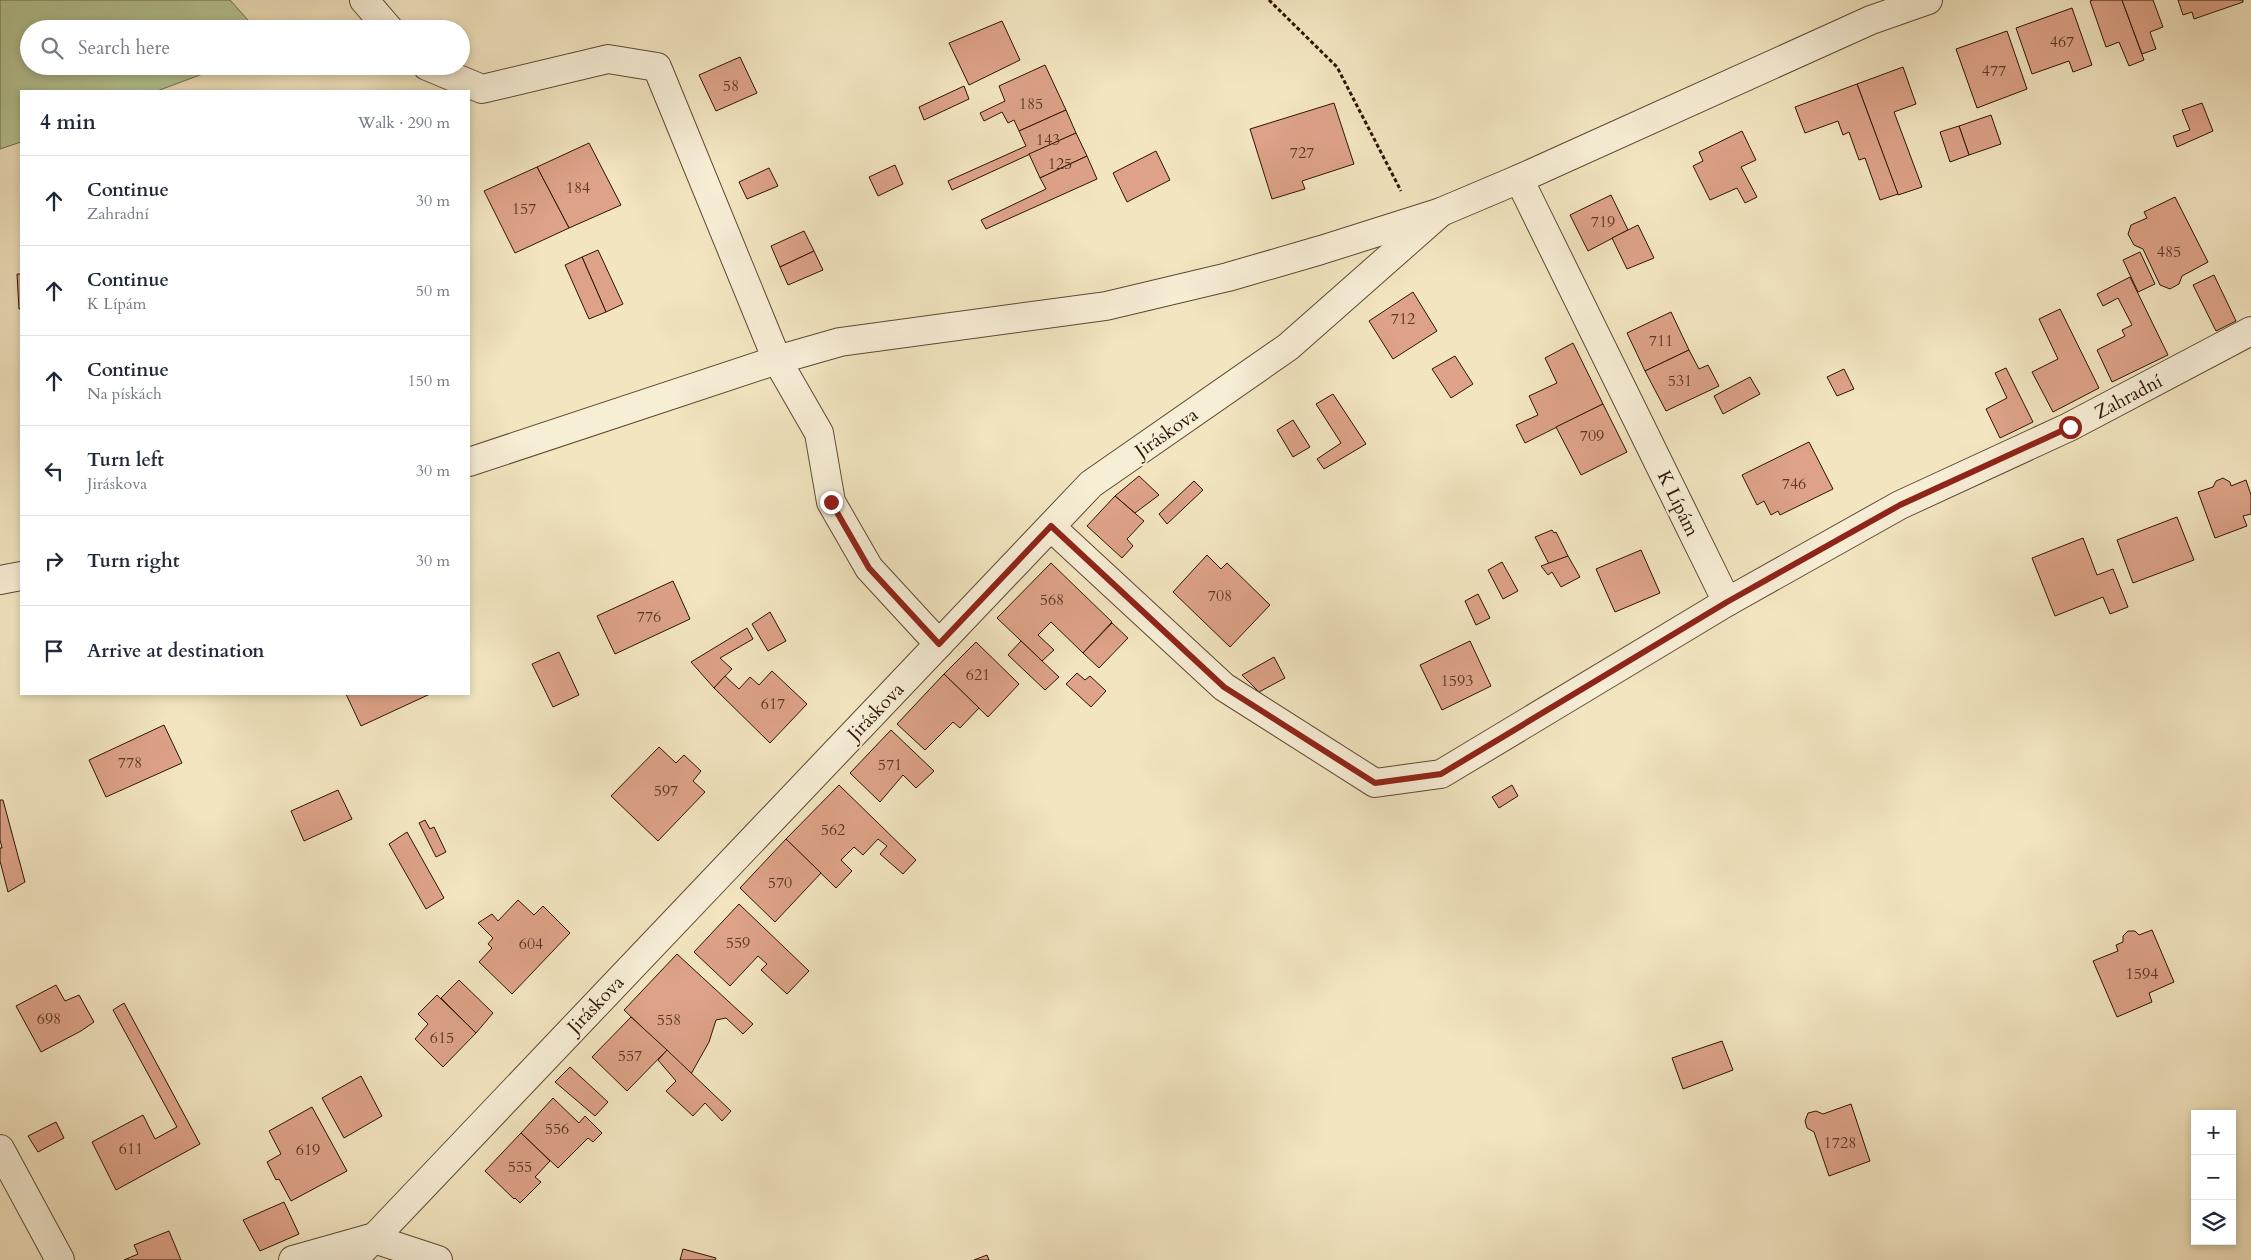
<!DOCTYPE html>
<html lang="en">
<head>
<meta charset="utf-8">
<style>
	:root { --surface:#fff; --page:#f2f2f3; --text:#1f2937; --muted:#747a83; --line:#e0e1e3 }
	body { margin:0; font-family:Cardo,serif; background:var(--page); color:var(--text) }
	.controls { position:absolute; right:15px; bottom:15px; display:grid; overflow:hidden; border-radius:0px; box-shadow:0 2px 8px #0003 }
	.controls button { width:45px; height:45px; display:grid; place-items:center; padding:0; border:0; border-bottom:1px solid var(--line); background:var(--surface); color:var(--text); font:25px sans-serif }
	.stop { position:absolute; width:15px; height:15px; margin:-11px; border:4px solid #8f2418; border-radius:50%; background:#fff }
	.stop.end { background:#8f2418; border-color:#fff; box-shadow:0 1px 5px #0008 }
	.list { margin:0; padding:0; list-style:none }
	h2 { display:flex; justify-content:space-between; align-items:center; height:65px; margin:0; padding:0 20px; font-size:21px }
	h2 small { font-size:16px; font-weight:400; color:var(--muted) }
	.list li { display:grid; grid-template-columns:32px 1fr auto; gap:15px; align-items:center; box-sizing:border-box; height:90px; padding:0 20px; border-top:1px solid var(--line) }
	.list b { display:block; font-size:19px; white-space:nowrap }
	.list p { margin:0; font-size:16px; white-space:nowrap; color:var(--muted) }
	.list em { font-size:16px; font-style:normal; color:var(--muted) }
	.icon { flex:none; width:28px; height:28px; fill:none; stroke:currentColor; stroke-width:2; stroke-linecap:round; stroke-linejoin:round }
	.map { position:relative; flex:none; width:2251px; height:1260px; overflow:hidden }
	.search { position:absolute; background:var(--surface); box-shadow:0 2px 8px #0003; left:20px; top:20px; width:450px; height:55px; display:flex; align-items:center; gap:12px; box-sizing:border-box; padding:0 18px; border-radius:28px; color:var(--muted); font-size:19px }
	.panel { position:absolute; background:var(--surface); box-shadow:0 2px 8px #0003; left:20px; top:90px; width:450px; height:605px; border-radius:0px }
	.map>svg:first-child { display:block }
	.green { fill:#b6c696; stroke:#726d4c }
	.building { fill:#dda288; stroke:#2e1403 }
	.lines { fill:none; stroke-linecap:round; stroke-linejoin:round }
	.minor-casing { stroke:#5f4832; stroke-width:30 }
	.tertiary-casing { stroke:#5f4832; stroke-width:30 }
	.path { stroke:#2e1403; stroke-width:3; stroke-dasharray:4 2.5; stroke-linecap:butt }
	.minor { stroke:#f7eed6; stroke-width:28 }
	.tertiary { stroke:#f7eed6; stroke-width:28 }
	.route { stroke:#8f2418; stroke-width:6 }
	.labels { text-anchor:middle; stroke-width:4.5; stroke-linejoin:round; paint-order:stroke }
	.number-label { font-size:16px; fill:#5a3824 }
	.street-label { font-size:19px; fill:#2e1403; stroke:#f7eed6 }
</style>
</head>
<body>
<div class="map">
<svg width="2251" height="1260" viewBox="0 0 2251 1260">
	<rect width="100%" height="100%" fill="#f2e5c0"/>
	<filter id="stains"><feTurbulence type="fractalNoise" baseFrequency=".004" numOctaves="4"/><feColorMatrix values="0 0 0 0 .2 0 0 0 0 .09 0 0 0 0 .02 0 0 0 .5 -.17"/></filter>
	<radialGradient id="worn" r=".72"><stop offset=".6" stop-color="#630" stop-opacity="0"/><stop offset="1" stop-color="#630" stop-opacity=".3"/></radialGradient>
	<path class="green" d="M0 0H230L256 29H29V66H224L157 91H21V142L0 149Z"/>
	<g class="building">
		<path d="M2093 0H2122L2144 60 2129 66 2119 42 2106 47 2090 1Z"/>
		<path d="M2122 0H2153L2163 27 2150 32 2156 49 2142 54Z"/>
		<path d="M2178 0H2243V2L2194 19 2192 12 2183 15Z"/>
		<path d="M2072 8 2092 65 2073 72 2069 61 2032 74 2016 28Z"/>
		<path d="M1002 21 1020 60 969 85 949 43Z"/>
		<path d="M2007 31 2027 89 1977 108 1956 49Z"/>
		<path d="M740 57 757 93 716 111 699 75Z"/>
		<path d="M1045 65 1066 110 1019 131 1014 120 1008 123 1002 112 984 121 980 113 1005 101 999 86Z"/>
		<path d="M1903 67 1916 104 1894 112 1922 187 1898 195 1857 84Z"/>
		<path d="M1857 84 1898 194 1880 200 1865 158 1859 160 1849 132 1843 135 1838 121 1805 133 1795 107Z"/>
		<path d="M964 86 969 99 924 120 919 107Z"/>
		<path d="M1334 103 1354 164 1302 181 1305 189 1272 199 1250 129Z"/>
		<path d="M2202 103 2213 131 2177 147 2173 136 2190 130 2182 110Z"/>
		<path d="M1066 110 1076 133 952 190 948 181 1026 146 1019 131Z"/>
		<path d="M1991 115 2001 144 1969 155 1959 126Z"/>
		<path d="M1959 126 1969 155 1950 162 1940 132Z"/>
		<path d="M1742 131 1756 160 1741 167 1757 197 1745 203 1737 188 1710 200 1693 166 1703 161 1699 152Z"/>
		<path d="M1076 133 1087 156 1040 178 1029 154Z"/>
		<path d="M589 143 621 205 569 228 537 167Z"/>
		<path d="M1156 151 1170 180 1127 202 1113 173Z"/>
		<path d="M1087 156 1097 179 986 229 981 220 1046 189 1040 178Z"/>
		<path d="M895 165 903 184 878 196 869 177Z"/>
		<path d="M537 167 569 228 515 253 484 191Z"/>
		<path d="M769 168 778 186 747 199 739 182Z"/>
		<path d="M1611 195 1628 230 1588 251 1570 215Z"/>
		<path d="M2175 197 2208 262 2182 276 2179 284 2170 289 2160 285 2143 249 2134 245 2128 234 2131 225 2147 218 2144 212Z"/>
		<path d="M1638 225 1654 258 1627 269 1612 238Z"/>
		<path d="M804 231 814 251 780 267 771 246Z"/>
		<path d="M598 250 623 304 606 312 582 257Z"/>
		<path d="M814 251 823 270 788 285 780 267Z"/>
		<path d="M2140 252 2155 284 2138 292 2123 260Z"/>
		<path d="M582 257 606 312 589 319 565 265Z"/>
		<path d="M17 274H21V309H19Z"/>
		<path d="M2214 275 2236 321 2216 331 2193 285Z"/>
		<path d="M2130 277 2168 355 2112 382 2097 350 2125 336 2122 330 2132 325 2118 298 2103 306 2097 294Z"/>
		<path d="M1413 292 1437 331 1393 359 1369 321Z"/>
		<path d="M2060 309 2099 388 2053 412 2032 372 2058 359 2039 319Z"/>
		<path d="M1671 312 1689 350 1645 371 1627 333Z"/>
		<path d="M1573 343 1603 404 1525 443 1516 425 1538 415 1529 396 1557 383 1545 358Z"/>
		<path d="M1689 350 1699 369 1708 365 1719 386 1666 411 1645 371Z"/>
		<path d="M1455 356 1473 384 1451 398 1432 369Z"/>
		<path d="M2006 368 2033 422 2000 438 1986 409 2007 398 1995 373Z"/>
		<path d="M1844 369 1854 389 1837 396 1827 377Z"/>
		<path d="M1750 377 1760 394 1723 414 1714 396Z"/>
		<path d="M1333 394 1366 444 1324 469 1317 459 1341 443 1316 404Z"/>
		<path d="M1603 404 1627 452 1581 475 1556 427Z"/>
		<path d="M1293 420 1310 447 1293 457 1277 430Z"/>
		<path d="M1809 442 1833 489 1780 515 1778 511 1771 515 1764 501 1757 505 1742 475Z"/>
		<path d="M1139 476 1159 495 1135 513 1115 496Z"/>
		<path d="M2223 478 2230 482 2231 486 2246 480 2251 495V514L2243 516 2247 526 2215 538 2198 492 2213 487 2216 481Z"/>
		<path d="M1194 481 1203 490 1167 524 1159 514Z"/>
		<path d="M1115 496 1144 521 1127 539 1133 546 1122 558 1087 526Z"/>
		<path d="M2177 517 2194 560 2133 583 2117 540Z"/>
		<path d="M1552 530 1554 533 1556 532 1568 556 1549 564 1535 537Z"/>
		<path d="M2083 538 2097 575 2113 569 2128 607 2110 614 2103 597 2055 616 2032 558Z"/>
		<path d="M1641 550 1660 593 1615 612 1596 569Z"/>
		<path d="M1207 555 1221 569 1227 563 1270 605 1230 647 1173 592Z"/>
		<path d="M1568 556 1580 577 1561 587 1552 572 1548 575 1541 566Z"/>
		<path d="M1502 562 1518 591 1503 599 1488 570Z"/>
		<path d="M1051 563 1112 622 1083 653 1051 622 1038 635 1054 650 1042 661 997 618Z"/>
		<path d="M673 581 690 619 615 654 597 616Z"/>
		<path d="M1478 594 1490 618 1476 625 1465 601Z"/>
		<path d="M770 612 786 641 768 651 752 624Z"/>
		<path d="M1112 623 1128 638 1099 668 1083 653Z"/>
		<path d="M747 628 753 639 720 658 732 669 714 688 691 662Z"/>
		<path d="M1021 641 1059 677 1045 690 1008 655Z"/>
		<path d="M1470 641 1491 686 1442 710 1420 665Z"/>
		<path d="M976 642 1019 684 988 717 944 674Z"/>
		<path d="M559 652 579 695 553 707 532 664Z"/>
		<path d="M1274 657 1285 678 1259 692 1242 675Z"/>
		<path d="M772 671 807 704 770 743 714 688 725 676 739 689 750 677 759 685Z"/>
		<path d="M1077 673 1085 680 1090 676 1106 691 1091 707 1066 684Z"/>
		<path d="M944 674 979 708 960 728 953 722 925 750 897 724Z"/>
		<path d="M346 694H430L361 726Z"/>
		<path d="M164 725 182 763 106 797 89 760Z"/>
		<path d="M891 730 934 771 916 788 903 775 880 802 850 773Z"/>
		<path d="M659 747 676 763 684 755 701 771 693 781 705 792 658 841 611 796Z"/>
		<path d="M839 785 916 860 903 874 880 854 887 846 878 839 863 855 854 847 841 860 852 871 836 888 786 839Z"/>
		<path d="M1512 785 1518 796 1499 808 1492 797Z"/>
		<path d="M338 790 352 819 304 841 291 811Z"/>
		<path d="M0 800H3L25 882 8 892 0 861V848H2L0 840Z"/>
		<path d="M425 820 430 829 434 827 446 852 436 857 419 823Z"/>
		<path d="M407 832 444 898 426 909 389 844Z"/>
		<path d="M786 839 821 873 775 922 740 888Z"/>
		<path d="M518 900 534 915 543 906 570 933 512 994 479 962 492 948 488 944 493 938 478 923 492 914 498 921Z"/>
		<path d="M739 904 809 971 787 994 761 970 767 964 758 956 730 986 694 952Z"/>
		<path d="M2152 930 2174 982 2149 993 2152 1002 2117 1017 2093 961 2118 951 2116 945 2123 942V936L2128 931H2135L2139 935Z"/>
		<path d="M677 954 753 1024 743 1034 726 1018 716 1020 709 1042 691 1074 624 1010Z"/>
		<path d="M459 980 493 1013 476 1033 441 998Z"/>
		<path d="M56 985 65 1001 79 995 94 1022 81 1031 41 1052 16 1006Z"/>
		<path d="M437 995 476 1033 443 1067 415 1039 428 1024 418 1014Z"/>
		<path d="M124 1003 200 1144 116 1190 92 1142 143 1115 155 1139 177 1127 113 1010Z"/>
		<path d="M631 1017 667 1050 627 1091 592 1057Z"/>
		<path d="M1722 1041 1733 1070 1683 1089 1672 1058Z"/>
		<path d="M667 1050 731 1111 722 1121 705 1103 693 1116 666 1091 676 1081 658 1060Z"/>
		<path d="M570 1067 608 1102 595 1116 555 1082Z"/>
		<path d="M361 1076 382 1116 344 1138 322 1098Z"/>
		<path d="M553 1098 579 1123 585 1116 602 1133 593 1142 588 1138 558 1168 521 1133Z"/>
		<path d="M1851 1104 1870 1161 1829 1176 1814 1132 1807 1128 1805 1121 1808 1113 1816 1111 1823 1114Z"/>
		<path d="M312 1107 347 1171 291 1201 279 1179 276 1180 267 1162 281 1154 269 1131Z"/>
		<path d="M56 1122 64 1138 38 1152 28 1136Z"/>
		<path d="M521 1133 550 1161 535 1177 541 1182 520 1203 515 1198 514 1199 485 1171Z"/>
		<path d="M284 1202 299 1234 260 1251 243 1220Z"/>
		<path d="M169 1231 181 1260H124L138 1254 134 1245Z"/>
		<path d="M683 1249 716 1258 715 1260H680Z"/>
		<path d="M987 1255 989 1260H974Z"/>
	</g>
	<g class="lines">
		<defs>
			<g id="minor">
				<path d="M364 0 389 29"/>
				<path d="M427 66 482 89 608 59 657 67 777 360 819 433 831 502 869 568 939 644"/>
				<path d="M1519 179 1727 602"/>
				<path d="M1051 527 1224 687 1375 783 1441 774 1727 602 1900 505 2069 427 2251 331"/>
				<path d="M0 1149 60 1260"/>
				<path d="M293 1260 371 1238 438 1260"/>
				<path d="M353 1260 1091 484 1288 347 1441 212"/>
			</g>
			<g id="tertiary">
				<path d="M469 462 777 360 840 342 1106 306 1228 277 1321 250 1441 212 1519 179 1871 20 1928 0"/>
				<path d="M0 580 21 576"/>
			</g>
		</defs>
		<use href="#minor" class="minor-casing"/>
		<use href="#tertiary" class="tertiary-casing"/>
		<path class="path" d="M1269 0 1337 67 1401 191"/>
		<use href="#minor" class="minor"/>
		<use href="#tertiary" class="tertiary"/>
	</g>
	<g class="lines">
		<path class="route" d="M831 502 869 568 939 644 1051 526 1224 687 1375 783 1441 774 1727 602 1900 505 2070 427"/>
	</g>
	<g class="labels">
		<g class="number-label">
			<text x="2062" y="47">467</text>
			<text x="1994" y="76">477</text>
			<text x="731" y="91">58</text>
			<text x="1031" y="109">185</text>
			<text x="1048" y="145">143</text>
			<text x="1302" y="158">727</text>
			<text x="1060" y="169">125</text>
			<text x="578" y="193">184</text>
			<text x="524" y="214">157</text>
			<text x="1603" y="227">719</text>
			<text x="2169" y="257">485</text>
			<text x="1403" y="324">712</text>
			<text x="1661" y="346">711</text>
			<text x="1680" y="386">531</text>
			<text x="1592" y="441">709</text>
			<text x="1794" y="489">746</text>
			<text x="1220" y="601">708</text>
			<text x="1052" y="605">568</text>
			<text x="649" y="622">776</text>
			<text x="978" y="680">621</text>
			<text x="1457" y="686">1593</text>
			<text x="773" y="709">617</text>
			<text x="130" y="768">778</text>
			<text x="890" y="770">571</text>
			<text x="666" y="796">597</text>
			<text x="833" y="835">562</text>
			<text x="780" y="888">570</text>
			<text x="738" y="948">559</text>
			<text x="531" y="949">604</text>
			<text x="2142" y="979">1594</text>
			<text x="49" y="1024">698</text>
			<text x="669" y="1025">558</text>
			<text x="442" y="1043">615</text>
			<text x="630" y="1061">557</text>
			<text x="557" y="1134">556</text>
			<text x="1840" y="1148">1728</text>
			<text x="131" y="1154">611</text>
			<text x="308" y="1155">619</text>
			<text x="520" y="1172">555</text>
		</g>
		<g class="street-label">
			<text transform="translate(2128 396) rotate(-28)" y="7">Zahradní</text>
			<text transform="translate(1166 432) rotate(-35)" y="7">Jiráskova</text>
			<text transform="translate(1679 503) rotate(64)" y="7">K Lípám</text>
			<text transform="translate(875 711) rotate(-46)" y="7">Jiráskova</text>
			<text transform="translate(595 1004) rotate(-46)" y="7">Jiráskova</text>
		</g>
	</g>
	<rect width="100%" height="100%" filter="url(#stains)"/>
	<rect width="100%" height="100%" fill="url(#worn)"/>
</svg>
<div class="controls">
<button>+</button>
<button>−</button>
<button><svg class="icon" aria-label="layers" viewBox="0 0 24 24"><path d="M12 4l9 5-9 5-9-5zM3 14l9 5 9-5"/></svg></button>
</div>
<div class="stop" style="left:2070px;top:427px"></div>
<div class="stop end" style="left:831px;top:502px"></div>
<div class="search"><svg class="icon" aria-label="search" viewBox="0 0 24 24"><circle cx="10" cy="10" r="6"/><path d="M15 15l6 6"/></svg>Search here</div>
<section class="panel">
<h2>4 min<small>Walk · 290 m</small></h2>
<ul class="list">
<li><svg class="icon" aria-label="ahead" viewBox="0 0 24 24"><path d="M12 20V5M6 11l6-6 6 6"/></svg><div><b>Continue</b><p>Zahradní</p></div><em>30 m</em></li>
<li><svg class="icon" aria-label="ahead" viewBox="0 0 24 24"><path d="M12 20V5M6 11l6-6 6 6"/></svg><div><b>Continue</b><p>K Lípám</p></div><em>50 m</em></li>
<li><svg class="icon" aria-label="ahead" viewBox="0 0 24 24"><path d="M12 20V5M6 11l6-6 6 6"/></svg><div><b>Continue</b><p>Na pískách</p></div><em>150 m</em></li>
<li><svg class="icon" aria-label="left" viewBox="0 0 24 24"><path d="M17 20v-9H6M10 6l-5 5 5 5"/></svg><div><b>Turn left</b><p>Jiráskova</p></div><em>30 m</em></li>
<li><svg class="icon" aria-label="right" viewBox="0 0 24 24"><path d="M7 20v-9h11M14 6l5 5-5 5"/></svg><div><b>Turn right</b></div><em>30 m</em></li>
<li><svg class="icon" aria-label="arrive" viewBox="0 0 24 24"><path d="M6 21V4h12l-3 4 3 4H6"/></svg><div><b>Arrive at destination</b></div></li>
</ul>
</section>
</div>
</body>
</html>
